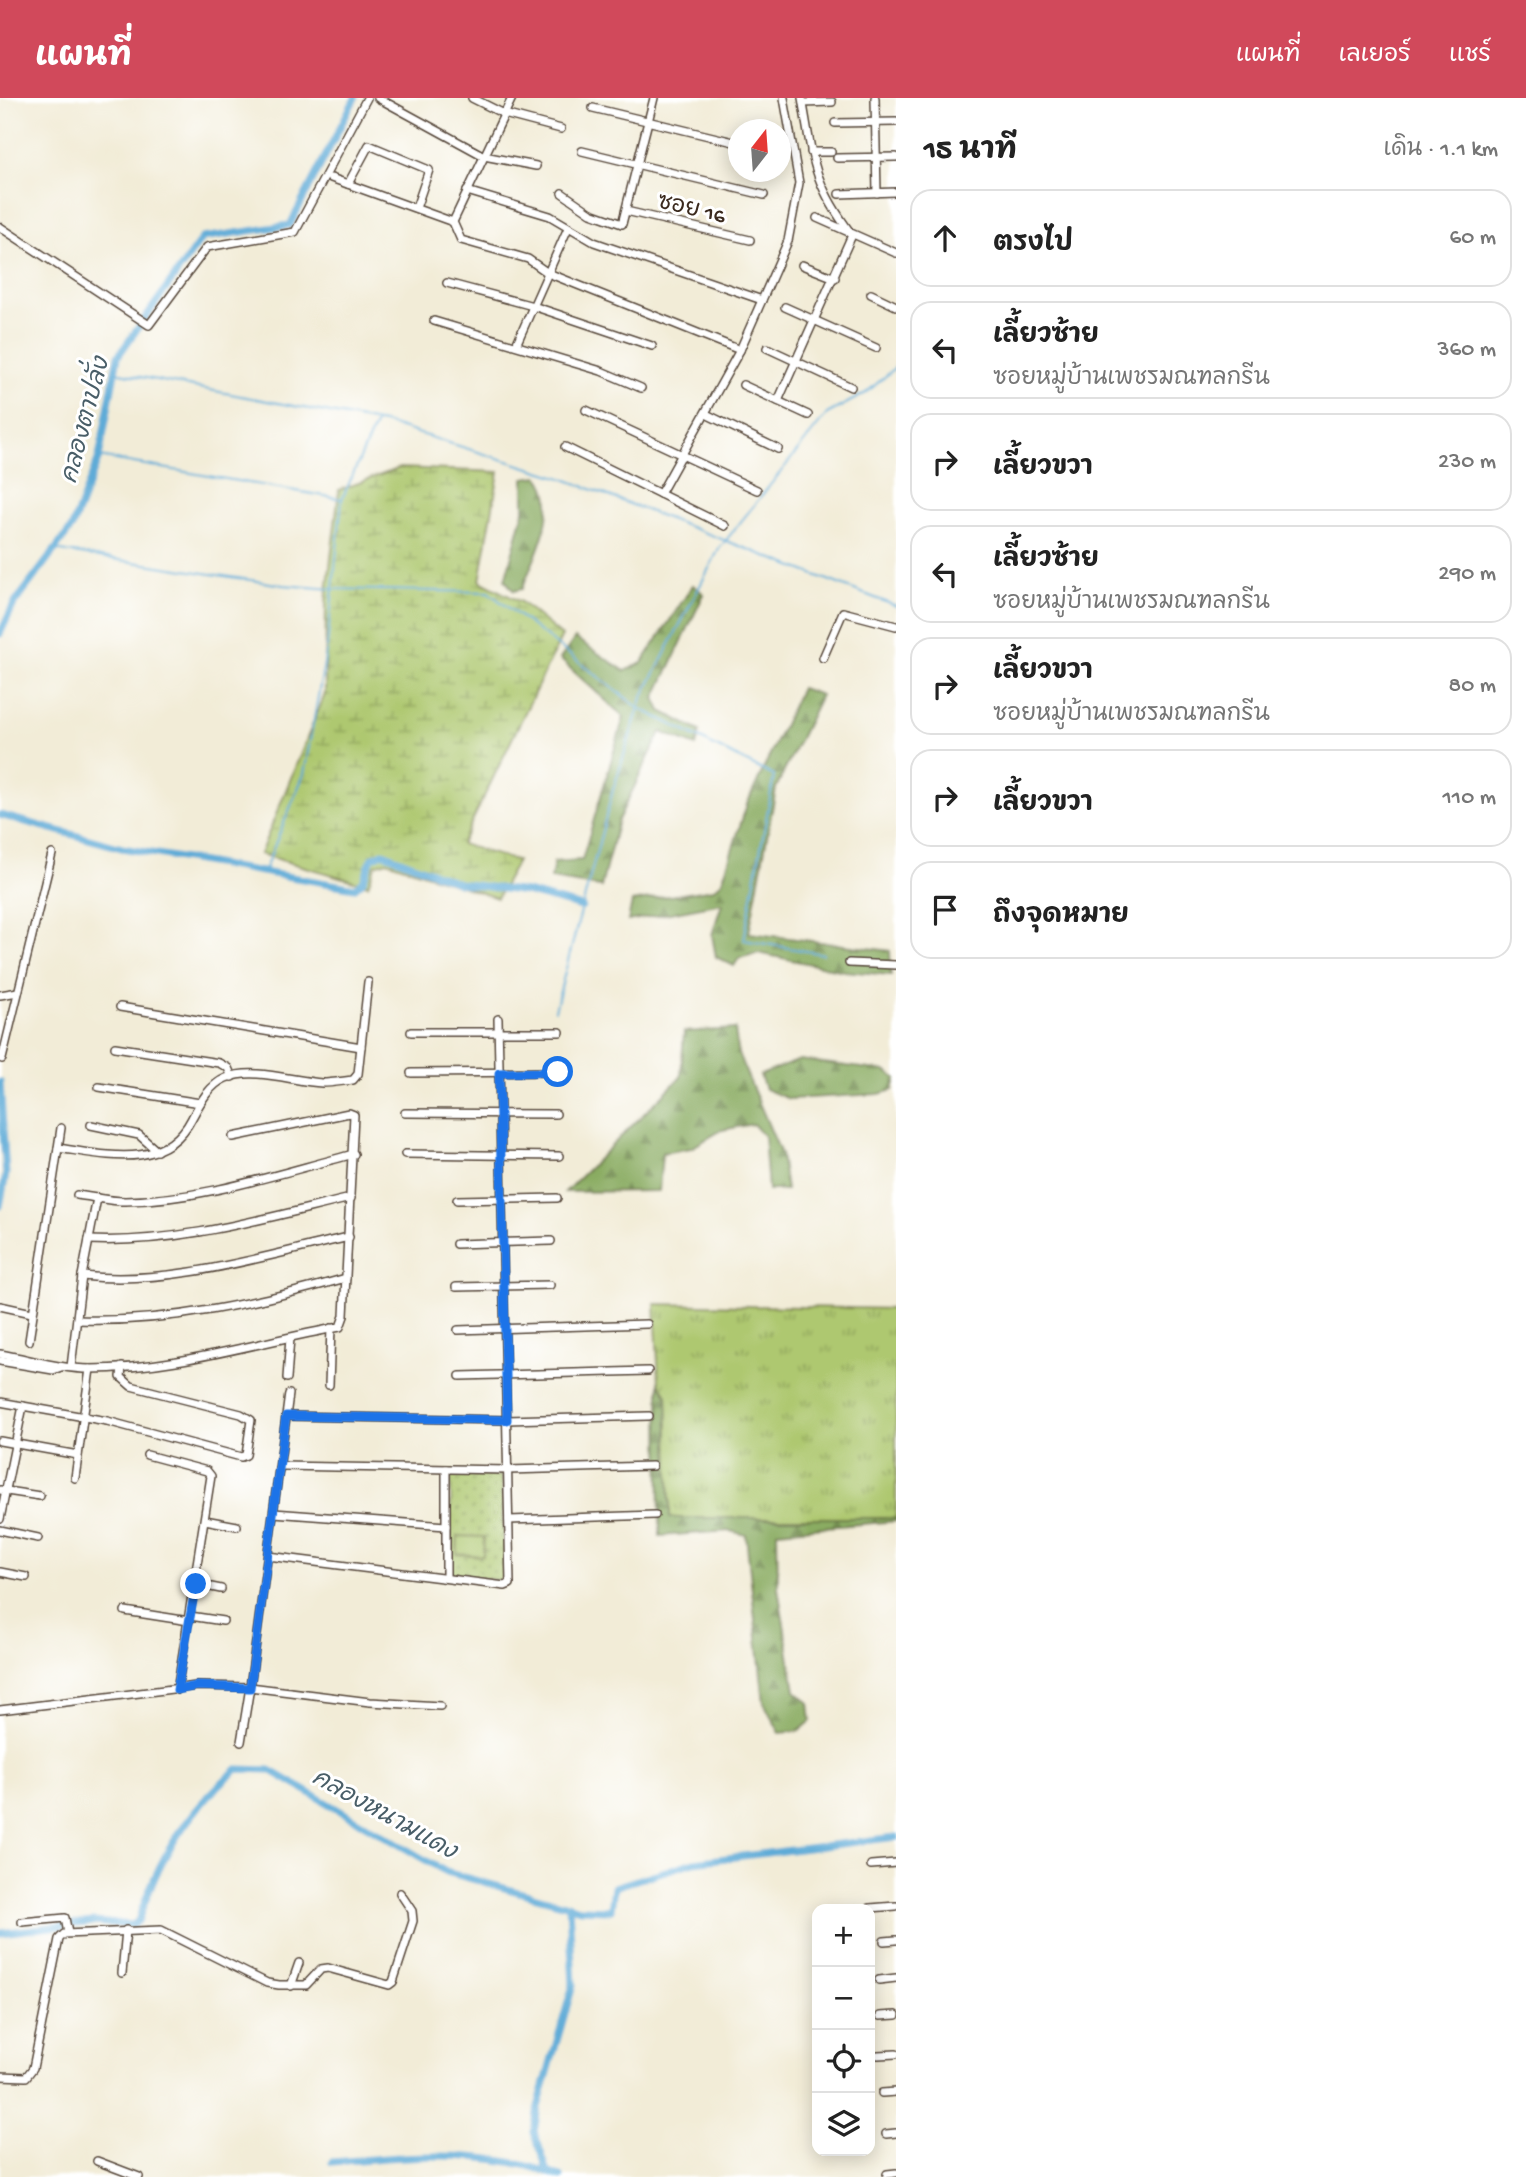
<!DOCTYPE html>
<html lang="th">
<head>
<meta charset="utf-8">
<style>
	:root { --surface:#fff; --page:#f6f6f6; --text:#222; --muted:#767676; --line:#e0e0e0; --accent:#d1495b }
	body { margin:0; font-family:"Gochi Hand","Playpen Sans Thai",sans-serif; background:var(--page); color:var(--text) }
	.controls { position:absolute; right:21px; bottom:21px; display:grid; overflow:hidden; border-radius:14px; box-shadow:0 4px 18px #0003 }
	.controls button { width:63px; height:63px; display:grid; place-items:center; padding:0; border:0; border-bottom:2px solid var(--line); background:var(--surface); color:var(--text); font:35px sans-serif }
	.compass { position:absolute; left:728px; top:21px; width:63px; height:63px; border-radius:50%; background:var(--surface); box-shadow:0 4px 18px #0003; rotate:17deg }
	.stop { position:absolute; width:21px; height:21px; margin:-16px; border:5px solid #1a73e8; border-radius:50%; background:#fff }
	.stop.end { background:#1a73e8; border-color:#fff; box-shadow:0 2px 7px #0008 }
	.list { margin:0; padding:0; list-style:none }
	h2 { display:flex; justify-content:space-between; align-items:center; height:91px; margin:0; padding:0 28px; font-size:30px }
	h2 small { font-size:23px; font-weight:400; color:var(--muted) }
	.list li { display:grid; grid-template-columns:46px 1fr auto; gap:21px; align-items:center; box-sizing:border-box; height:98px; margin:0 14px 14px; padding:0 14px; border:2px solid var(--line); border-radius:21px }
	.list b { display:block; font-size:26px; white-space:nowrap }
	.list p { margin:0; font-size:23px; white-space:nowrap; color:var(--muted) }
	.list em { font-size:23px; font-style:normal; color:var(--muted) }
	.icon { flex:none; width:38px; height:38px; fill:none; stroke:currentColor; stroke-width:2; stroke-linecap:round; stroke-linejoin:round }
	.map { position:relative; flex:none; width:896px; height:2079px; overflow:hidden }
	header { display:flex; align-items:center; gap:42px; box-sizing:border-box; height:98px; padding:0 35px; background:var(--accent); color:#fff }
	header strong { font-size:33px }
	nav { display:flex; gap:38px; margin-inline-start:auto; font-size:24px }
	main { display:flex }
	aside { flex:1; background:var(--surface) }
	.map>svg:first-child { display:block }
	.grass { fill:url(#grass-tufts); stroke:#747946; stroke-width:2 }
	.forest { fill:url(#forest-firs); stroke:#626b40; stroke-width:2 }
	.wetland { fill:url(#wetland-marsh); stroke:#747946; stroke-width:2 }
	.garden { fill:url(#garden-dots); stroke:#747946; stroke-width:2 }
	.pitch { fill:#aec86f; stroke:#747946; stroke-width:2 }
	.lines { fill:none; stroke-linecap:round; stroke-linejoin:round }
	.stream { stroke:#5eabd7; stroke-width:2 }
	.canal { stroke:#5eabd7; stroke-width:7 }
	.street-casing { stroke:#56473a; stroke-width:10 }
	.street { stroke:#fff; stroke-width:7 }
	.route { stroke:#1a73e8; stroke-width:9 }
	.labels { text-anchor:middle; stroke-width:6; stroke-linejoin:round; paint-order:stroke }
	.street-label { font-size:23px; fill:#3b2a1e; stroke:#fff }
	.water-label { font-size:24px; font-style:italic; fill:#495e68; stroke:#fff }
</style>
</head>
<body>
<header>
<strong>แผนที่</strong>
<nav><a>แผนที่</a><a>เลเยอร์</a><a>แชร์</a></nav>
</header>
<main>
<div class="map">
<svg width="896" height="2079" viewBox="0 0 896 2079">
	<defs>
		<pattern id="grass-tufts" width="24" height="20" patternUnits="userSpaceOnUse" patternTransform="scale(1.75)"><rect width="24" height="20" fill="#aec86f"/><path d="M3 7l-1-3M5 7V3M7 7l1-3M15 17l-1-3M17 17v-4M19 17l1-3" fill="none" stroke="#8fa35b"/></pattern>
		<pattern id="forest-firs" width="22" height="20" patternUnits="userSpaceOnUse" patternTransform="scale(1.75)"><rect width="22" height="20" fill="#8aac62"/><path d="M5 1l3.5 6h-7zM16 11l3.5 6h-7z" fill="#728c50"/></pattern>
		<pattern id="wetland-marsh" width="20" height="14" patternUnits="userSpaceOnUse" patternTransform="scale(1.75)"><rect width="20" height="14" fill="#aec86f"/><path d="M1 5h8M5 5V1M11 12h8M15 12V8" fill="none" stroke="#8fa35b"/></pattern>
		<pattern id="garden-dots" width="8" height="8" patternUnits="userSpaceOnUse" patternTransform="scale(1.75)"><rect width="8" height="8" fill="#aec86f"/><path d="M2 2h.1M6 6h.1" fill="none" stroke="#8fa35b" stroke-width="1.8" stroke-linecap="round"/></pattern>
	</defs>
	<rect width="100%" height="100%" fill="#fff"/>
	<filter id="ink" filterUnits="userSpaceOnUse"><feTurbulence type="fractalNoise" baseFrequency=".0143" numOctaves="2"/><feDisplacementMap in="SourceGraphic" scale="14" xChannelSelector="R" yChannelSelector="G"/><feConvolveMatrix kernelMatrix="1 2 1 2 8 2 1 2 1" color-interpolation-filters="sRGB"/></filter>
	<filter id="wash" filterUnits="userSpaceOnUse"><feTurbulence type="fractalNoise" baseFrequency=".00686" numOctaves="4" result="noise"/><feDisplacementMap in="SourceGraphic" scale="28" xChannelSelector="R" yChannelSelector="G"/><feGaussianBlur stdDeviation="1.57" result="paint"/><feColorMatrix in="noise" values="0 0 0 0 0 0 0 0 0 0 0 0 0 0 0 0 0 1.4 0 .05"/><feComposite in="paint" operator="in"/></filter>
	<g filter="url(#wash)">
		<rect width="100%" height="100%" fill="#f2ecd7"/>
		<path class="grass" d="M655 1206 896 1211V1420H670L667 1297 659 1285Z"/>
		<g class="forest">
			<path d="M538 378C564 406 534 460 522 491L514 493 505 482 524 413V380Z"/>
			<path d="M693 487 704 496 655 600 661 613 700 633 696 648 661 634 618 722 601 789 551 781 554 764 582 762 624 619 560 561 575 540 625 573 642 565Z"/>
			<path d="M801 590 821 597 776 690 749 835 890 853 891 877 844 873 758 855 739 860 734 868 716 859 712 837 722 805 628 823 632 804 714 791 722 784 747 706Z"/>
			<path d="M735 931 738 956 781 1056 786 1092H768L764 1038 753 1026 722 1032 691 1050 662 1055 659 1093 565 1094 681 979 684 934Z"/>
			<path d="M800 962 885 973 896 980 893 992 879 996 789 1001 765 991 760 977Z"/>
			<path d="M659 1285 667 1297 670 1420H896V1423L777 1433 778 1490 795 1593 809 1605 811 1623 799 1633 780 1635 764 1605 746 1437 730 1433 660 1438Z"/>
		</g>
		<path class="wetland" d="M400 370 499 374 480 483 521 504 562 538 461 746 517 763 497 800 387 763 375 767 368 787 260 756 325 596 326 503 339 392Z"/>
		<path class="garden" d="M451 1377 502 1378 505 1483 451 1477Z"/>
		<path class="pitch" d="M458 1438 484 1439 483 1458 457 1456Z"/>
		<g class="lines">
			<g class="stream">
				<path d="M115 274 388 326 562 380 896 508"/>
				<path d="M99 359 342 401"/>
				<path d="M54 452 283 487 333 491 488 494 639 610 774 678 744 842 823 856"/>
				<path d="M264 773 304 676 327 549 342 401 376 325"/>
				<path d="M555 912 613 692 642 600 719 451 827 316 866 295 896 269"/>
			</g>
			<g class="canal">
				<path d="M0 536 14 506 72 429 99 359 118 258 202 140 290 127 355 0"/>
				<path d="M0 717 122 750 355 790 363 783 372 760 383 755 459 785 526 794 582 809"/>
				<path d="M0 984 6 1076 0 1108"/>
				<path d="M0 1835 93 1824 133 1827 138 1823C159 1759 186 1715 237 1671L270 1672 446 1774 580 1811 611 1812 614 1789 694 1764 896 1739"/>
				<path d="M332 2064C409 2058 488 2049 561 2079"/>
				<path d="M548 2074 534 2034 538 2009 573 1887 569 1807"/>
			</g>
		</g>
	</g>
	<g filter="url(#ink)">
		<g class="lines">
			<defs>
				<g id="street">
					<path d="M378 0 484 58 536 68"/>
					<path d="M472 0 504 16 561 31"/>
					<path d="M512 0 453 124 461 142 528 161 548 175 740 252"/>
					<path d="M875 0 877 95"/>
					<path d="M803 5 832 4"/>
					<path d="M593 10 738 45"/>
					<path d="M835 25 896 24"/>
					<path d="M582 53 764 97"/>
					<path d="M811 54H831"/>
					<path d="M837 60 896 59"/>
					<path d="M331 80 453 124"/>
					<path d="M348 86 369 47 429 72 416 110"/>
					<path d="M467 93 550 118 594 144 762 202"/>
					<path d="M562 95 591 115 622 126 654 0"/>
					<path d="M839 96 896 94"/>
					<path d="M626 113 750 142"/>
					<path d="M817 120 896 155"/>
					<path d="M0 129 149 227 207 149 295 134 367 0"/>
					<path d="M802 167 835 180"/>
					<path d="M447 185 533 208 652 248"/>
					<path d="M871 196 896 208"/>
					<path d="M785 209 876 250"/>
					<path d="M434 223 601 273 641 290"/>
					<path d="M516 247 568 130"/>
					<path d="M767 250 851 289"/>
					<path d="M743 287 808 317"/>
					<path d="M778 303 852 137C813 85 813 63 802 0"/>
					<path d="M586 312 757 392"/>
					<path d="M706 316 778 351"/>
					<path d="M565 349 725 428"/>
					<path d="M660 396 740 252 788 143 799 85 784 0"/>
					<path d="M823 560 843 514 896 528"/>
					<path d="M849 865 896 867"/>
					<path d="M0 897 18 894"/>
					<path d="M120 909 361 949"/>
					<path d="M411 934H560"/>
					<path d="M115 949 219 965 228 970 232 979"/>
					<path d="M2 961 52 756"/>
					<path d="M411 975 558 974"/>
					<path d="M99 989 200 1005"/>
					<path d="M405 1015 556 1016"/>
					<path d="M91 1027 139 1037 157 1053"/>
					<path d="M58 1050C107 1057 165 1073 192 1020 200 1005 209 987 226 980 254 969 292 983 322 985 332 985 343 983 353 982L358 976 368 884"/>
					<path d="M405 1056 559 1058"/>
					<path d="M77 1097C93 1099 109 1103 125 1103 202 1102 280 1075 354 1056"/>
					<path d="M457 1102 557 1100"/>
					<path d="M89 1142C178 1146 265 1120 351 1100"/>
					<path d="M456 1146 551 1143"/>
					<path d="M82 1178C172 1188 262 1158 349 1139"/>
					<path d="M456 1189 550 1187"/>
					<path d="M0 1208 32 1215"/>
					<path d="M77 1222C170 1225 257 1205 346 1180"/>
					<path d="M458 1232 647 1226"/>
					<path d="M29 1243 61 1030"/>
					<path d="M0 1256C30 1261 60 1271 90 1271 175 1271 257 1244 340 1229L344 1218 354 1017 349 1015 233 1039"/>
					<path d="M0 1263 53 1272 61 1269"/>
					<path d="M71 1269 82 1178 97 1100"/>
					<path d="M460 1278 648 1273"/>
					<path d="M287 1280 290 1240"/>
					<path d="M329 1287 331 1230"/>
					<path d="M0 1304 107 1323 241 1359 246 1357 251 1322 241 1316 131 1288 121 1279 122 1269"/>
					<path d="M286 1318 507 1322 649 1318"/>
					<path d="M0 1343 78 1357"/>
					<path d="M147 1357 207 1373 211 1378 177 1592"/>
					<path d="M280 1368 508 1372 652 1368"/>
					<path d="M75 1380 90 1271"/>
					<path d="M0 1392 40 1398"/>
					<path d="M274 1415 446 1428"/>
					<path d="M0 1421 23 1308"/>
					<path d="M205 1422 237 1428"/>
					<path d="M509 1422 655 1417"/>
					<path d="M0 1432 38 1440"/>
					<path d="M268 1458 505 1488 510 1486 498 921"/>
					<path d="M0 1474 26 1479"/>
					<path d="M446 1480V1371"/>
					<path d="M196 1486 221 1491"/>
					<path d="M125 1513 189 1523"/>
					<path d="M190 1518 223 1523"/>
					<path d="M0 1612 197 1588 250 1589 289 1296"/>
					<path d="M241 1644 250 1589 370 1604 440 1608"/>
					<path d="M871 1767 896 1765"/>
					<path d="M870 1810 896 1808"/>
					<path d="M22 1824 65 1820 68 1835"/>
					<path d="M884 1843 896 1842"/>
					<path d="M122 1875 126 1832"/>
					<path d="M879 1882 896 1880"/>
					<path d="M291 1888 299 1865"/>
					<path d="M880 1918 896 1917"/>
					<path d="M878 1957 896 1956"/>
					<path d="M0 1978 26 1979 33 1970 59 1841 64 1836 161 1832 267 1885 279 1887H306L321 1871 328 1870 389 1887 393 1884 413 1823 412 1813 400 1795"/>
					<path d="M882 1995 896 1994"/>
					<path d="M886 2036 896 2035"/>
					<path d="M97 2063 139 2079"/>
					<path d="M887 2076 896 2075"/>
				</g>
			</defs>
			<use href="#street" class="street-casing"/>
			<use href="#street" class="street"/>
		</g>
	</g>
	<g class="lines" filter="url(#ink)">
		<path class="route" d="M196 1486 177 1592 197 1588 250 1590 286 1318 507 1322 499 975 558 974"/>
	</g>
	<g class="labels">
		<g class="street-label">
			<text transform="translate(692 109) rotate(13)" y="8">ซอย 16</text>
		</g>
		<g class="water-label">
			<text transform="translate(84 322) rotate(-75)" y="8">คลองตาปลั่ง</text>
			<text transform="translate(385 1715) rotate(29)" y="8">คลองหนามแดง</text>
		</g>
	</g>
</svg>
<div class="controls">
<button>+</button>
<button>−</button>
<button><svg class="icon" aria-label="locate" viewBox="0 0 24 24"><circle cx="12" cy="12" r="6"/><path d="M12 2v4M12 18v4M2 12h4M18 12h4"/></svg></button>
<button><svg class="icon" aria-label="layers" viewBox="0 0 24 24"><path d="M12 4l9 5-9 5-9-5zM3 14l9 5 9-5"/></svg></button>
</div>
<svg class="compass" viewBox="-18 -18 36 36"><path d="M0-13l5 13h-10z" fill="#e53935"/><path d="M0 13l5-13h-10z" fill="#767676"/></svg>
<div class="stop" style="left:558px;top:974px"></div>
<div class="stop end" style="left:196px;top:1486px"></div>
</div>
<aside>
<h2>15 นาที<small>เดิน · 1.1 km</small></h2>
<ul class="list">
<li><svg class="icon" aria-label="ahead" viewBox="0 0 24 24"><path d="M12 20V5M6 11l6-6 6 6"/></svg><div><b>ตรงไป</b></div><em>60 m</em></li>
<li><svg class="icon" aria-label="left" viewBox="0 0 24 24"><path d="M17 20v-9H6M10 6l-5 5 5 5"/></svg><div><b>เลี้ยวซ้าย</b><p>ซอยหมู่บ้านเพชรมณฑลกรีน</p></div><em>360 m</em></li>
<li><svg class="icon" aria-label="right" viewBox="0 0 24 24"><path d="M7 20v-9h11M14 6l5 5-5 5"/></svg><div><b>เลี้ยวขวา</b></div><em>230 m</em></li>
<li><svg class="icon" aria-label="left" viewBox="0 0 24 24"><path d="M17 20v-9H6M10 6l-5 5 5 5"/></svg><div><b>เลี้ยวซ้าย</b><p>ซอยหมู่บ้านเพชรมณฑลกรีน</p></div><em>290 m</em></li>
<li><svg class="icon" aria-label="right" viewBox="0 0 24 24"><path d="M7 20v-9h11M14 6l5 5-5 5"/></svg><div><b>เลี้ยวขวา</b><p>ซอยหมู่บ้านเพชรมณฑลกรีน</p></div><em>80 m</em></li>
<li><svg class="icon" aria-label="right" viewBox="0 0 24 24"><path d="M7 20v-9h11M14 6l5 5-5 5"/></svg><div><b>เลี้ยวขวา</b></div><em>110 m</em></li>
<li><svg class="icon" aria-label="arrive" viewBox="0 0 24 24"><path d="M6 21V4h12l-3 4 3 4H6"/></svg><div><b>ถึงจุดหมาย</b></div></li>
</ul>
</aside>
</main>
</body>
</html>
